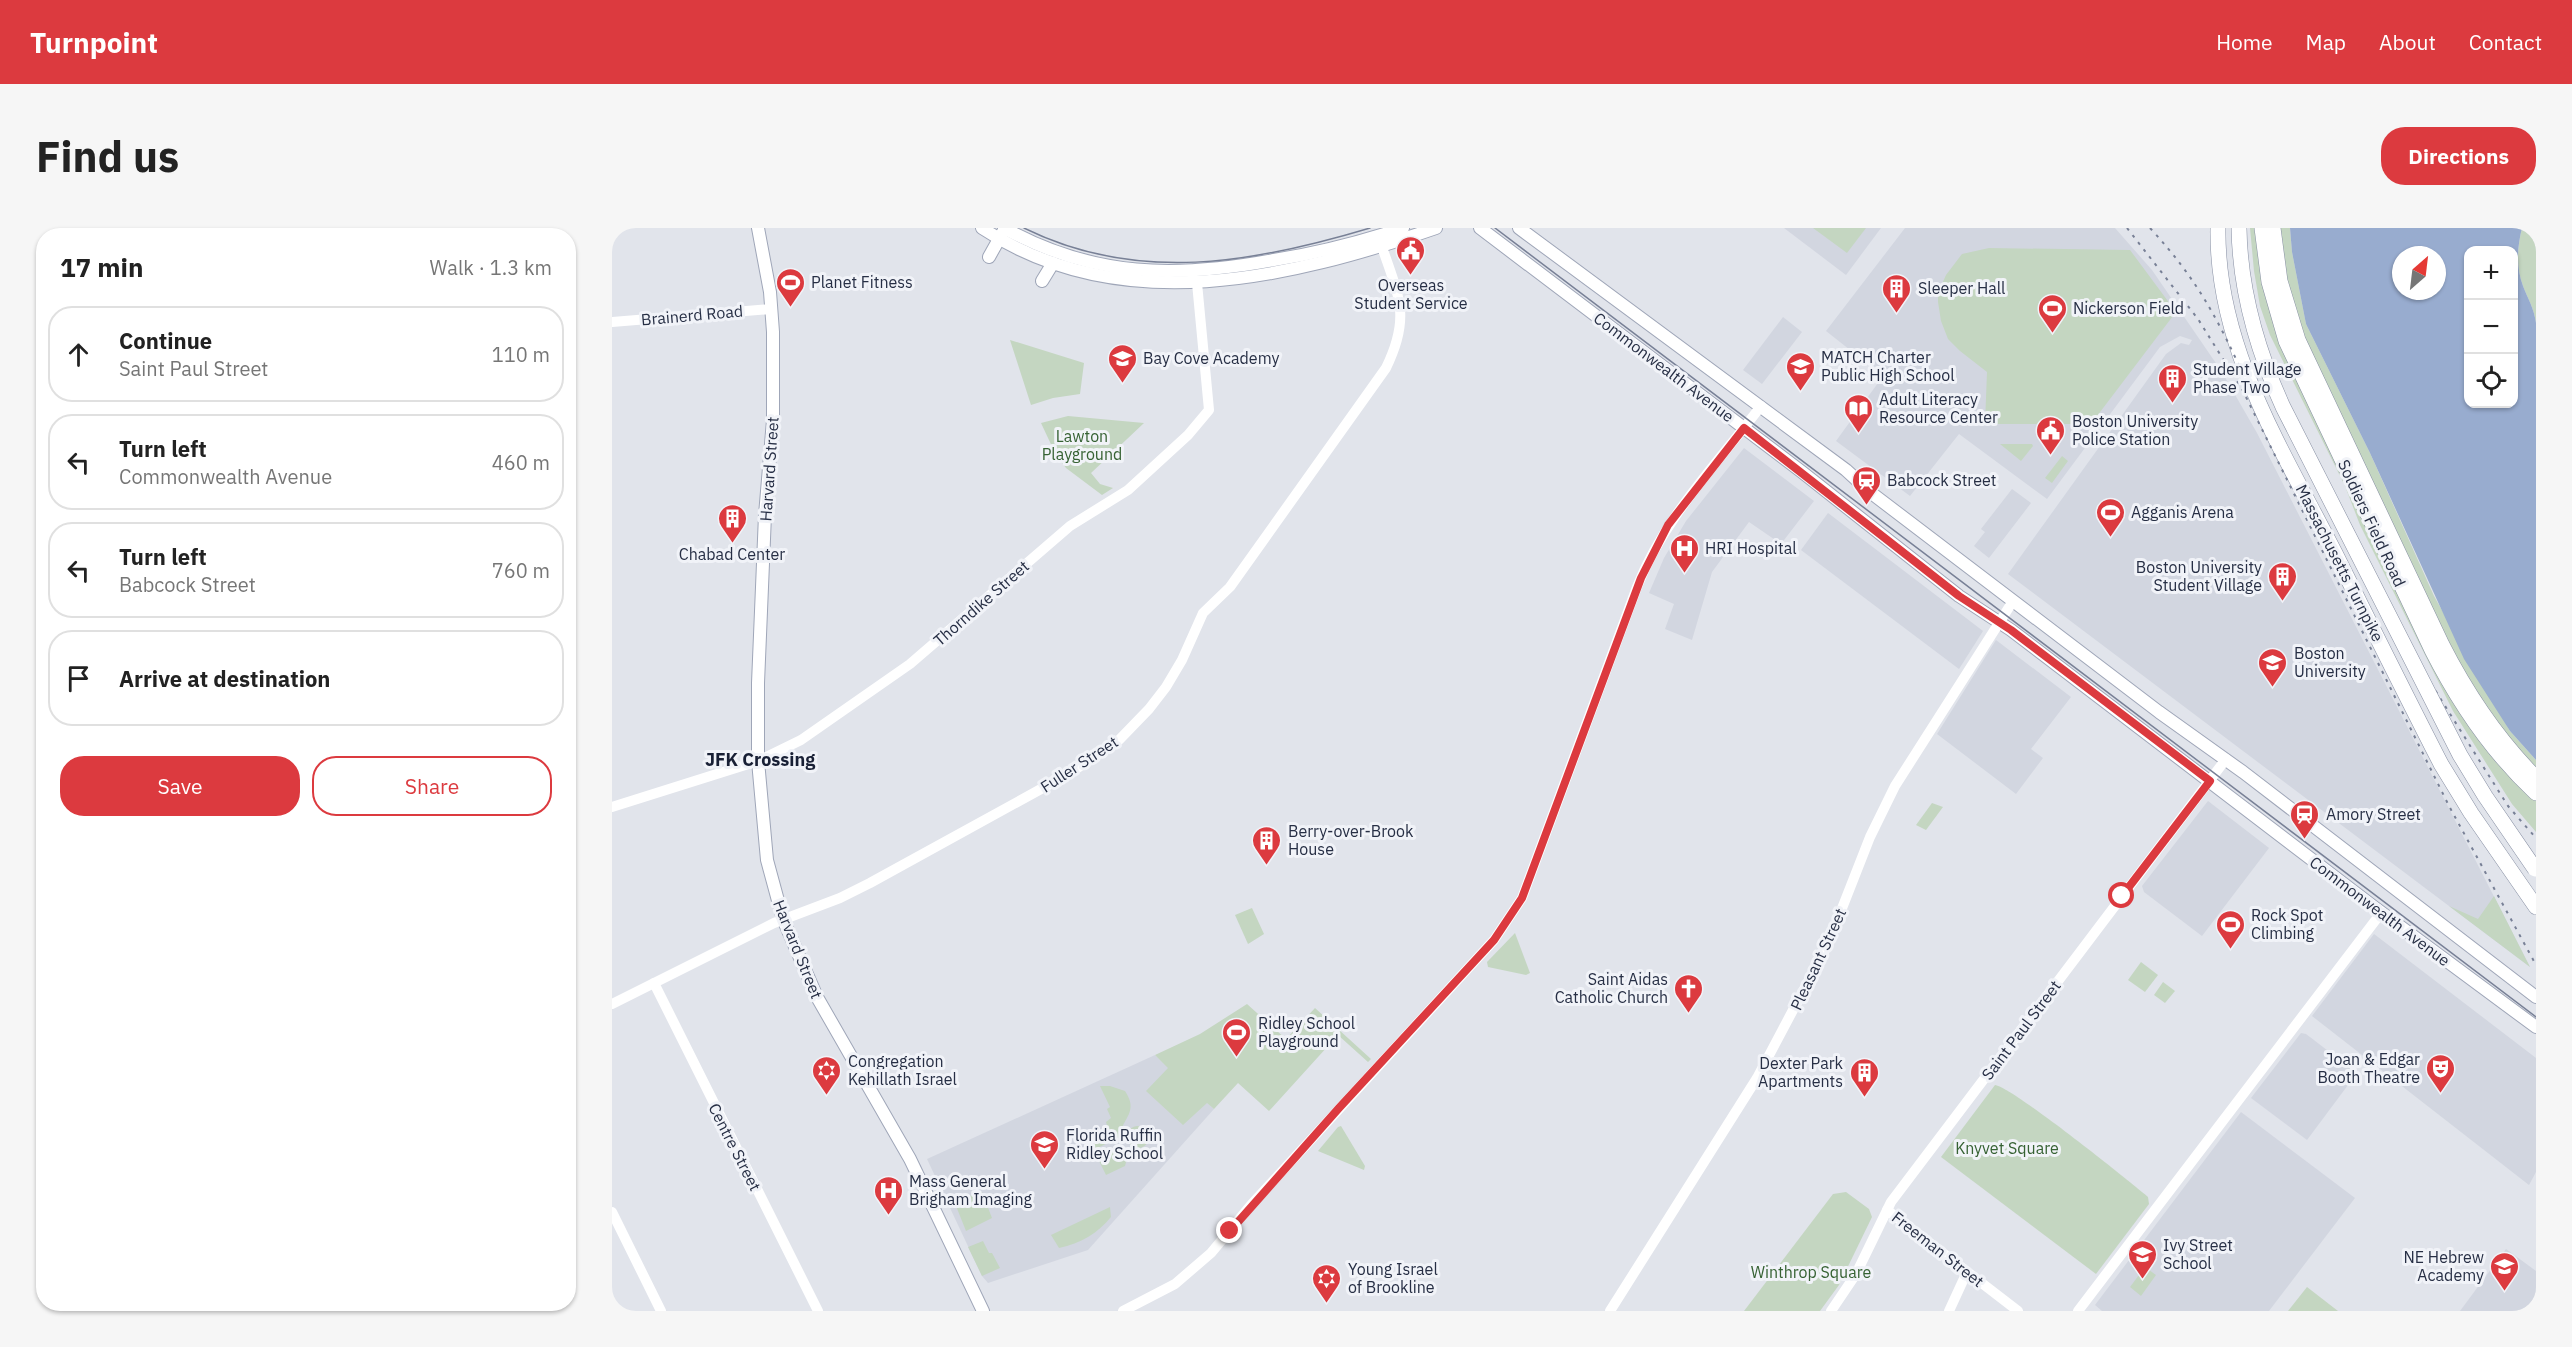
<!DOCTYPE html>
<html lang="en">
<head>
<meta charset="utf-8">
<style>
	:root { --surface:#fff; --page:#f6f6f6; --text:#222; --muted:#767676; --line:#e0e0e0; --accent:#dc3a3f }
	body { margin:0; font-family:"IBM Plex Sans",sans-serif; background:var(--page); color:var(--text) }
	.controls { position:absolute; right:18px; top:18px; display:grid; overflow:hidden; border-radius:12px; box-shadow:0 2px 4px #0004 }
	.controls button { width:54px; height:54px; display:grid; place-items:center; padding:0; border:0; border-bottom:2px solid var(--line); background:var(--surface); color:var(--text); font:30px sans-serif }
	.compass { position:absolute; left:1780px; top:18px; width:54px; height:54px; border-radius:50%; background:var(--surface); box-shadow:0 2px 4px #0004; rotate:28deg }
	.stop { position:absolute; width:18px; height:18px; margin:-14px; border:4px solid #dc3a3f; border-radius:50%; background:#fff }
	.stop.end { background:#dc3a3f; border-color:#fff; box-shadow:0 2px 6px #0008 }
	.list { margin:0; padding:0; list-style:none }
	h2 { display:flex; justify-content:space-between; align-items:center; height:78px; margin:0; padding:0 24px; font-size:26px }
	h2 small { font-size:20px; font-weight:400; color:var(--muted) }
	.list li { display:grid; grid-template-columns:39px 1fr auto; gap:18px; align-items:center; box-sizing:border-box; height:96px; margin:0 12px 12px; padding:0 12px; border:2px solid var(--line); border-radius:24px }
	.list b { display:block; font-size:22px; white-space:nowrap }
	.list p { margin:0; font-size:20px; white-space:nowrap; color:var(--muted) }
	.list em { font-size:20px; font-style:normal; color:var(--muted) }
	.actions { display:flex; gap:12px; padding:18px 24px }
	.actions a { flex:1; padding:14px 0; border:2px solid var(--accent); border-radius:24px; text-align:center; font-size:21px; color:var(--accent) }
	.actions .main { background:var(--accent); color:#fff }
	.icon { flex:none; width:33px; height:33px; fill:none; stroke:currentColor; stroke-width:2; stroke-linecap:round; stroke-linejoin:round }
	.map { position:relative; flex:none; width:1924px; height:1083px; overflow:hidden; border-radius:24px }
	header { display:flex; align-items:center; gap:36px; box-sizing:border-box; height:84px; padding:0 30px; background:var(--accent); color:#fff }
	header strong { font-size:28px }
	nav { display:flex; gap:33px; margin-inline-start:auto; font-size:21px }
	.intro { display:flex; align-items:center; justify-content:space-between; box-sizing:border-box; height:144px; padding:0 36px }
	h1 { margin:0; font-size:42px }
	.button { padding:15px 27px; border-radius:24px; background:var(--accent); color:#fff; font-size:21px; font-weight:700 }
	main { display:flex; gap:36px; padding:0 36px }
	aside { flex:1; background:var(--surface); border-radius:24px; box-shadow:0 2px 4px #0004 }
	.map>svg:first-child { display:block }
	.built { fill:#d2d6e0 }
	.green { fill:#c4d6c1 }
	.water { fill:#98accf; fill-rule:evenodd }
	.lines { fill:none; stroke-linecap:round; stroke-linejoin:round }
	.primary-casing { stroke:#9fa6b8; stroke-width:14 }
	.highway-casing { stroke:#878fa3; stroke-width:16 }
	.secondary { stroke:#fff; stroke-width:10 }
	.primary { stroke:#fff; stroke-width:12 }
	.highway { stroke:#fff; stroke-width:15 }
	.tram { stroke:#788096; stroke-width:1.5 }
	.rail { stroke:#788096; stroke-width:2; stroke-dasharray:3 6; stroke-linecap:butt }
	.highway-bridge-casing { stroke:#878fa3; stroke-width:16; stroke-linecap:butt }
	.highway-bridge { stroke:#fff; stroke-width:15 }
	.route { stroke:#dc3a3f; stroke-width:8 }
	.labels { text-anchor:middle; stroke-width:6; stroke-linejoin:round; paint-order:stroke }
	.poi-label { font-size:16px; fill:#272f45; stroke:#f1f3f8; text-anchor:start }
	.street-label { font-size:16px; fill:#272f45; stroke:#f1f3f8 }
	.park-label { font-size:16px; fill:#366233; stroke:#f1f3f8 }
	.neighbourhood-label { font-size:18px; font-weight:bold; fill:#192035; stroke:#f1f3f8 }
</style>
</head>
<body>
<header>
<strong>Turnpoint</strong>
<nav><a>Home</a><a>Map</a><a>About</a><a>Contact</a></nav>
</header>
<div class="intro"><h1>Find us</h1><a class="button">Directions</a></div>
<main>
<aside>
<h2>17 min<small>Walk · 1.3 km</small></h2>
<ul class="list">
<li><svg class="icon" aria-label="ahead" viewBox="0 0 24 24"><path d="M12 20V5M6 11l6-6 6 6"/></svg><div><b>Continue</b><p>Saint Paul Street</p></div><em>110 m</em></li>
<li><svg class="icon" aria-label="left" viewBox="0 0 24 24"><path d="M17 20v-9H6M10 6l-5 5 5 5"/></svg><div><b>Turn left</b><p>Commonwealth Avenue</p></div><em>460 m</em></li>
<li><svg class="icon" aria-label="left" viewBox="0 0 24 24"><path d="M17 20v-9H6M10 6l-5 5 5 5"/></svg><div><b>Turn left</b><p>Babcock Street</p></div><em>760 m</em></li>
<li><svg class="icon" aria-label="arrive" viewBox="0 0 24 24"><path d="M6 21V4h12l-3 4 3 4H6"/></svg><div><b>Arrive at destination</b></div></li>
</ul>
<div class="actions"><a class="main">Save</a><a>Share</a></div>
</aside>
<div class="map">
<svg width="1924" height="1083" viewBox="0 0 1924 1083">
	<rect width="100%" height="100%" fill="#e1e4eb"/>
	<g class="built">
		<path d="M1172 0H1269L1234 47Z"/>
		<path d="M1293 0H1503L1540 42 1610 144 1645 205 1918 739 1396 346 1554 126 1569 115 1577 117 1580 112 1568 108 1548 119 1435 271 1347 206 1298 268 1224 213 1271 148 1214 103Z"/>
		<path d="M1171 89 1190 104 1150 156 1131 142Z"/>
		<path d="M1132 220 1202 273 1169 316 1137 294 1100 344 1080 412 1053 401 1062 376 1037 365 1052 330 1074 293Z"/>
		<path d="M1400 261 1419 275 1377 330 1362 318 1373 304 1369 301Z"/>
		<path d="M1216 285 1371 403 1347 441 1189 322Z"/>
		<path d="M1384 412 1459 469 1419 521 1431 530 1404 566 1325 506Z"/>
		<path d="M1596 573 1657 620 1590 708 1532 664 1530 658Z"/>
		<path d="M1762 706 1924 830V944L1917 957 1700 788Z"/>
		<path d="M1689 805 1694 806 1745 845 1695 912 1639 870Z"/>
		<path d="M543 827 602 881 476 1022 376 1055 370 1048 315 931Z"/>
		<path d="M1629 884 1743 970 1657 1083H1490L1483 1077Z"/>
		<path d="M1894 1021 1924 1043V1083H1848Z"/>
	</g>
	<g class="green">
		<path d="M1201 0H1254L1235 25Z"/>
		<path d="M1638 0H1678L1680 24 1694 96 1758 225 1822 368 1898 503 1924 532V604L1900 576 1841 483 1748 297 1733 258 1658 107 1648 78 1642 43Z"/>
		<path d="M1910 0H1924V95C1922 80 1916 71 1911 58 1904 39 1905 20 1910 0Z"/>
		<path d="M1377 20 1518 22 1564 84 1479 196H1373L1375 144 1348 123 1336 111 1329 93 1326 74V65L1334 47 1350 26Z"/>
		<path d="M398 112 472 135 468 166 441 170 419 177Z"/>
		<path d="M456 188 532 195 479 245 488 256 501 260 490 267 454 240 444 227 429 195Z"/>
		<path d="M1388 216H1420L1421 218 1409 233Z"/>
		<path d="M1450 228 1456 233 1440 255 1433 250Z"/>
		<path d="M1320 575 1331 579 1314 602 1304 597Z"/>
		<path d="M1882 668 1918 739 1837 678 1866 691Z"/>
		<path d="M640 680 652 706 636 716 623 687Z"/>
		<path d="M903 705 918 745 914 747 876 739 875 734Z"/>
		<path d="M1529 734 1546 747 1533 764 1516 752Z"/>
		<path d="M1551 754 1563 763 1553 775 1542 767Z"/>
		<path d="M635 776 674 811 703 780 759 831 756 834 726 807 657 883 626 855 602 881 595 875 571 897 534 863 556 840 543 827 588 806Z"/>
		<path d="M1383 857C1400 859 1516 952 1536 969L1537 976 1484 1046 1329 929Z"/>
		<path d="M488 858H498L513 863C527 884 511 889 507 909L482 922 477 911 496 901 494 894 499 890 495 881 498 879Z"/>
		<path d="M729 898 753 938 752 942 706 923 726 899Z"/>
		<circle cx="526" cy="909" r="11"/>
		<path d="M507 918 516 927 513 938 494 947 485 929Z"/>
		<path d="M370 964 380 990 354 1003 342 973Z"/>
		<path d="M1234 964 1257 981 1260 989 1227 1057 1208 1083H1132L1221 966Z"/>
		<path d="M498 979 499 989C485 1006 469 1015 447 1020L439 1007Z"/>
		<path d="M371 1013 377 1025H380L388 1040 370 1048 356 1019Z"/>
		<path d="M1533 1039 1544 1047 1529 1068 1518 1059Z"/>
		<path d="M1695 1059 1726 1083H1676Z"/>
	</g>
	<path class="water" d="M1678 0H1910C1905 20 1904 39 1911 58 1916 71 1922 80 1924 95V532L1898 503 1852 431 1758 225 1694 96 1680 24ZM1856 22H1902V176H1856ZM1789 27H1825V63H1789Z"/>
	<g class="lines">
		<defs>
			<g id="primary">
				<path d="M146 0 158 64 161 104V192L153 287 146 455V533L155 632 171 691 205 769 298 931 371 1083"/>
				<path d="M370 0C508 92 679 50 824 0"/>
				<path d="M392 0C482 50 565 50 662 32 706 25 749 14 791 0"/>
				<path d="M868 0 1190 244 1347 368 1399 402 1762 679 1924 799"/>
				<path d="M907 0 1234 242 1258 264 1547 484 1631 544 1924 769"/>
				<path d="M377 29 391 4"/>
				<path d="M430 53 441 35"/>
			</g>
			<g id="highway">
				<path d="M1606 0C1604 119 1671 223 1723 325 1758 395 1793 466 1829 536L1859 585 1924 679"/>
				<path d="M1650 0 1657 54 1674 113 1820 422C1847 475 1880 524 1924 565"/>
				<path d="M1661 0 1668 53 1686 112 1830 417C1855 466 1885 511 1924 550"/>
			</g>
		</defs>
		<use href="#primary" class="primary-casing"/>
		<use href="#highway" class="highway-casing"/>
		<g class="secondary">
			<path d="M0 94 159 81"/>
			<path d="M0 579 146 533 189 512 298 436 458 298 516 262 576 207 597 182 585 55"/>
			<path d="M42 755 206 1083"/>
			<path d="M0 776 162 695 228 670 258 655 458 545 507 512 537 481 554 459 570 432 591 385 618 359 774 140C799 89 787 69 770 19"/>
			<path d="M1275 982 1406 1083"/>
			<path d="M0 984 49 1083"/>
			<path d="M511 1083 563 1056 599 1025 639 977 882 712 910 670 1025 359C1052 290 1104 237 1149 178"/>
			<path d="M998 1083 1145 850 1216 716 1258 609 1283 558 1401 373"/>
			<path d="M1219 1083 1244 1046 1279 974 1614 531"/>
			<path d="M1337 1083 1355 1044"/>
			<path d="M1466 1083 1769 685"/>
		</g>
		<use href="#primary" class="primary"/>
		<use href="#highway" class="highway"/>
		<g class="tram">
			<path d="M412 0C525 56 642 35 758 0"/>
			<path d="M883 0 1924 789"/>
		</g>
		<g class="rail">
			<path d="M1515 0 1586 91 1631 163 1837 578 1924 737"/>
			<path d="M1538 0C1586 52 1607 93 1636 157"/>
			<path d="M1668 179 1767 373 1896 578 1924 610"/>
		</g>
		<defs>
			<path id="highway-bridge" d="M1627 0C1628 64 1645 122 1671 179L1848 527 1873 568 1923 641"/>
		</defs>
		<use href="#highway-bridge" class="highway-bridge-casing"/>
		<use href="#highway-bridge" class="highway-bridge"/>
	</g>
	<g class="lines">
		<path class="route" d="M618 1003 727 880 882 712 910 670 1029 350 1056 297 1132 200 1347 368 1399 402 1598 553 1510 668"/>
	</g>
	<defs>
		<symbol id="civic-pin" viewBox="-11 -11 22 30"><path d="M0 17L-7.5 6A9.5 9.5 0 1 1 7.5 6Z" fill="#dc3a3f" stroke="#f1f3f8"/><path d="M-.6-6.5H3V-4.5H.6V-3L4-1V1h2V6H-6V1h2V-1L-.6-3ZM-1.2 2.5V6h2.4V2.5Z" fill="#fff"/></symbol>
		<symbol id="stadium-pin" viewBox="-11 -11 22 30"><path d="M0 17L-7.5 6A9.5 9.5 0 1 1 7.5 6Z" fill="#dc3a3f" stroke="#f1f3f8"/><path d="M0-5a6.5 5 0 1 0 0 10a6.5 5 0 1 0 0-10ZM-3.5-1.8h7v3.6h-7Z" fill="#fff"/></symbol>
		<symbol id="building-pin" viewBox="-11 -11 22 30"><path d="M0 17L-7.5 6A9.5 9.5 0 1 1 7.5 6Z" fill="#dc3a3f" stroke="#f1f3f8"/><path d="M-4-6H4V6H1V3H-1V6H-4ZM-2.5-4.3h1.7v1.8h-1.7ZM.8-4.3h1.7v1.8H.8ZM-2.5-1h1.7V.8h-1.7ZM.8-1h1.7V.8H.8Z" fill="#fff"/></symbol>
		<symbol id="school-pin" viewBox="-11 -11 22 30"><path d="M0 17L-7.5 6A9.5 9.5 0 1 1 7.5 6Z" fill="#dc3a3f" stroke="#f1f3f8"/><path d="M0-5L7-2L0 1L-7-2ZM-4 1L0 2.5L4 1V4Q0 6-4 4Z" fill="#fff"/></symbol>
		<symbol id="library-pin" viewBox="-11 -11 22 30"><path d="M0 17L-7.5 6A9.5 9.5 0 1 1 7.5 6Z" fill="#dc3a3f" stroke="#f1f3f8"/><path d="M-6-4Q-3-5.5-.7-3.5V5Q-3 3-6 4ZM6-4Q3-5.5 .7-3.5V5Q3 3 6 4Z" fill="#fff"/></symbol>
		<symbol id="station-pin" viewBox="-11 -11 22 30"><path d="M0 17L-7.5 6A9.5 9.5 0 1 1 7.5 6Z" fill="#dc3a3f" stroke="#f1f3f8"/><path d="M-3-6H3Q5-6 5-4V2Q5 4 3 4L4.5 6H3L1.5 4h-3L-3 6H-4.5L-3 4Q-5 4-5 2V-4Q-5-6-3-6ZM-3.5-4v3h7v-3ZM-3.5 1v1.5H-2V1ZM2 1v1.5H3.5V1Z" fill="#fff"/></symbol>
		<symbol id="hospital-pin" viewBox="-11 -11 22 30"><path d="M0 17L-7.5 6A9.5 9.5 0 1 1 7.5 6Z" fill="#dc3a3f" stroke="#f1f3f8"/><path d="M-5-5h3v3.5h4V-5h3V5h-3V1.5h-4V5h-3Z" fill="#fff"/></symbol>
		<symbol id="university-pin" viewBox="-11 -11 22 30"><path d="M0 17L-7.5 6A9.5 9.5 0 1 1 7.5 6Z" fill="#dc3a3f" stroke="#f1f3f8"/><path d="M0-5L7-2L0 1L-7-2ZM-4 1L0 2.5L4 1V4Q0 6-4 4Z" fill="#fff"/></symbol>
		<symbol id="church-pin" viewBox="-11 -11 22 30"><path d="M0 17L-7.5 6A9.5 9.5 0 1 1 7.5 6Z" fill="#dc3a3f" stroke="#f1f3f8"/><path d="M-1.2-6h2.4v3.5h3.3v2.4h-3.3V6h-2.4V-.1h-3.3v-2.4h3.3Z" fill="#fff"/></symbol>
		<symbol id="theatre-pin" viewBox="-11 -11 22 30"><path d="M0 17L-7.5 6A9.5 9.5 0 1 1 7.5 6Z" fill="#dc3a3f" stroke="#f1f3f8"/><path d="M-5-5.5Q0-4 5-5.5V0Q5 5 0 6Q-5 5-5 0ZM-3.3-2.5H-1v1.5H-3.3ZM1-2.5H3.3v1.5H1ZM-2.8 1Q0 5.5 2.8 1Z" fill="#fff"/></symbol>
		<symbol id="synagogue-pin" viewBox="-11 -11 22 30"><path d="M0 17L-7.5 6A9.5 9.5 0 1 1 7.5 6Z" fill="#dc3a3f" stroke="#f1f3f8"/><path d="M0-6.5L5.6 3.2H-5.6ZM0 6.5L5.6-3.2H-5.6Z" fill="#fff"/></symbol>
	</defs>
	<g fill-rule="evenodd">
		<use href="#civic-pin" x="782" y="6" width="33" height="45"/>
		<use href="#stadium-pin" x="162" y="38" width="33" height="45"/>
		<use href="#building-pin" x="1268" y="44" width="33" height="45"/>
		<use href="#stadium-pin" x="1424" y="64" width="33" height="45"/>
		<use href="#school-pin" x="494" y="114" width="33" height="45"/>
		<use href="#school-pin" x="1172" y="122" width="33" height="45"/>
		<use href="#building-pin" x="1544" y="134" width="33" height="45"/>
		<use href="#library-pin" x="1230" y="164" width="33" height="45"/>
		<use href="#civic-pin" x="1422" y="186" width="33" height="45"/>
		<use href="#station-pin" x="1238" y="236" width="33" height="45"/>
		<use href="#stadium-pin" x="1482" y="268" width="33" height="45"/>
		<use href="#building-pin" x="104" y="274" width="33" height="45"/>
		<use href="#hospital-pin" x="1056" y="304" width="33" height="45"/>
		<use href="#building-pin" x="1654" y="332" width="33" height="45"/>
		<use href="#university-pin" x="1644" y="418" width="33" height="45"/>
		<use href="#station-pin" x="1676" y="570" width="33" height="45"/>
		<use href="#building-pin" x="638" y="596" width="33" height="45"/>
		<use href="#stadium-pin" x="1602" y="680" width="33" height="45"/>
		<use href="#church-pin" x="1060" y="744" width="33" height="45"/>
		<use href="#stadium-pin" x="608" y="788" width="33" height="45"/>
		<use href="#theatre-pin" x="1812" y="824" width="33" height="45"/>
		<use href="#synagogue-pin" x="198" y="826" width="33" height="45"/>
		<use href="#building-pin" x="1236" y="828" width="33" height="45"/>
		<use href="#school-pin" x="416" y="900" width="33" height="45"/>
		<use href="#hospital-pin" x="260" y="946" width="33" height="45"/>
		<use href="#school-pin" x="1514" y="1010" width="33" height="45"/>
		<use href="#school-pin" x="1876" y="1022" width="33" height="45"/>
		<use href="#synagogue-pin" x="698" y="1034" width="33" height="45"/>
	</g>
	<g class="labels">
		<g class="poi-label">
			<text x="199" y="60">Planet Fitness</text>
			<text x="799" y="63" text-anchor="middle">Overseas<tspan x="799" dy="18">Student Service</tspan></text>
			<text x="1306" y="66">Sleeper Hall</text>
			<text x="1461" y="86">Nickerson Field</text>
			<text x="1209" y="135">MATCH Charter<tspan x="1209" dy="18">Public High School</tspan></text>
			<text x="531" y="136">Bay Cove Academy</text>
			<text x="1581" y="147">Student Village<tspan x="1581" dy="18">Phase Two</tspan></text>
			<text x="1267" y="177">Adult Literacy<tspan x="1267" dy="18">Resource Center</tspan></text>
			<text x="1460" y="199">Boston University<tspan x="1460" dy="18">Police Station</tspan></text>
			<text x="1275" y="258">Babcock Street</text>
			<text x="1519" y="290">Agganis Arena</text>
			<text x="1093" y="326">HRI Hospital</text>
			<text x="120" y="332" text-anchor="middle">Chabad Center</text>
			<text x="1650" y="345" text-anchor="end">Boston University<tspan x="1650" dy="18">Student Village</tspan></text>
			<text x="1682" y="431">Boston<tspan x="1682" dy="18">University</tspan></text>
			<text x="1714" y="592">Amory Street</text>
			<text x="676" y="609">Berry-over-Brook<tspan x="676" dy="18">House</tspan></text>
			<text x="1639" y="693">Rock Spot<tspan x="1639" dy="18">Climbing</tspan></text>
			<text x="1056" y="757" text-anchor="end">Saint Aidas<tspan x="1056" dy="18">Catholic Church</tspan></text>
			<text x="646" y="801">Ridley School<tspan x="646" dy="18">Playground</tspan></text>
			<text x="1808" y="837" text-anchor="end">Joan &amp; Edgar<tspan x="1808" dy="18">Booth Theatre</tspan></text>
			<text x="236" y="839">Congregation<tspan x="236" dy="18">Kehillath Israel</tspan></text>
			<text x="1231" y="841" text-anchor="end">Dexter Park<tspan x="1231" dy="18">Apartments</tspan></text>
			<text x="454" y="913">Florida Ruffin<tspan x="454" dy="18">Ridley School</tspan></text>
			<text x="297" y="959">Mass General<tspan x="297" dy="18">Brigham Imaging</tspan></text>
			<text x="1551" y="1023">Ivy Street<tspan x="1551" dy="18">School</tspan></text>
			<text x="1872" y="1035" text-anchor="end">NE Hebrew<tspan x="1872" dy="18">Academy</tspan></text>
			<text x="736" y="1047">Young Israel<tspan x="736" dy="18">of Brookline</tspan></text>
		</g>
		<g class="street-label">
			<text transform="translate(80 87) rotate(-5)" y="6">Brainerd Road</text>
			<text transform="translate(1052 139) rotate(37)" y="6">Commonwealth Avenue</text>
			<text transform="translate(157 241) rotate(-86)" y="6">Harvard Street</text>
			<text transform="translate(1760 295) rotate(65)" y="6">Soldiers Field Road</text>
			<text transform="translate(1728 335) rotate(63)" y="6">Massachusetts Turnpike</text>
			<text transform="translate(369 375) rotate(-41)" y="6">Thorndike Street</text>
			<text transform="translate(467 536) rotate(-33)" y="6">Fuller Street</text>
			<text transform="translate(1768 683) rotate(37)" y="6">Commonwealth Avenue</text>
			<text transform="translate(186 721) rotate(68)" y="6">Harvard Street</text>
			<text transform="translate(1206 731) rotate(-65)" y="6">Pleasant Street</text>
			<text transform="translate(1409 802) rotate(-53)" y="6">Saint Paul Street</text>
			<text transform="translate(123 919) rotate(63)" y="6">Centre Street</text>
			<text transform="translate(1326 1021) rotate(38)" y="6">Freeman Street</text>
		</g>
		<g class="park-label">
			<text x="470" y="214">Lawton<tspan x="470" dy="18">Playground</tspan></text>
			<text x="1395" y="926">Knyvet Square</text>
			<text x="1199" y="1050">Winthrop Square</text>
		</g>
		<g class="neighbourhood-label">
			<text x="148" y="538">JFK Crossing</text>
		</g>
	</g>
</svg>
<div class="controls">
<button>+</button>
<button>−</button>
<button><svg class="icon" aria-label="locate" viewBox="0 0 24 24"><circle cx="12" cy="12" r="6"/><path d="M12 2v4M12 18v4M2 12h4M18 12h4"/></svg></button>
</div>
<svg class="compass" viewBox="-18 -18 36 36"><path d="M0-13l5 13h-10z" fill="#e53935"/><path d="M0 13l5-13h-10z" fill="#767676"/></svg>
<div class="stop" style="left:1510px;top:668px"></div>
<div class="stop end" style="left:618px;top:1003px"></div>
</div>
</main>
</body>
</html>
